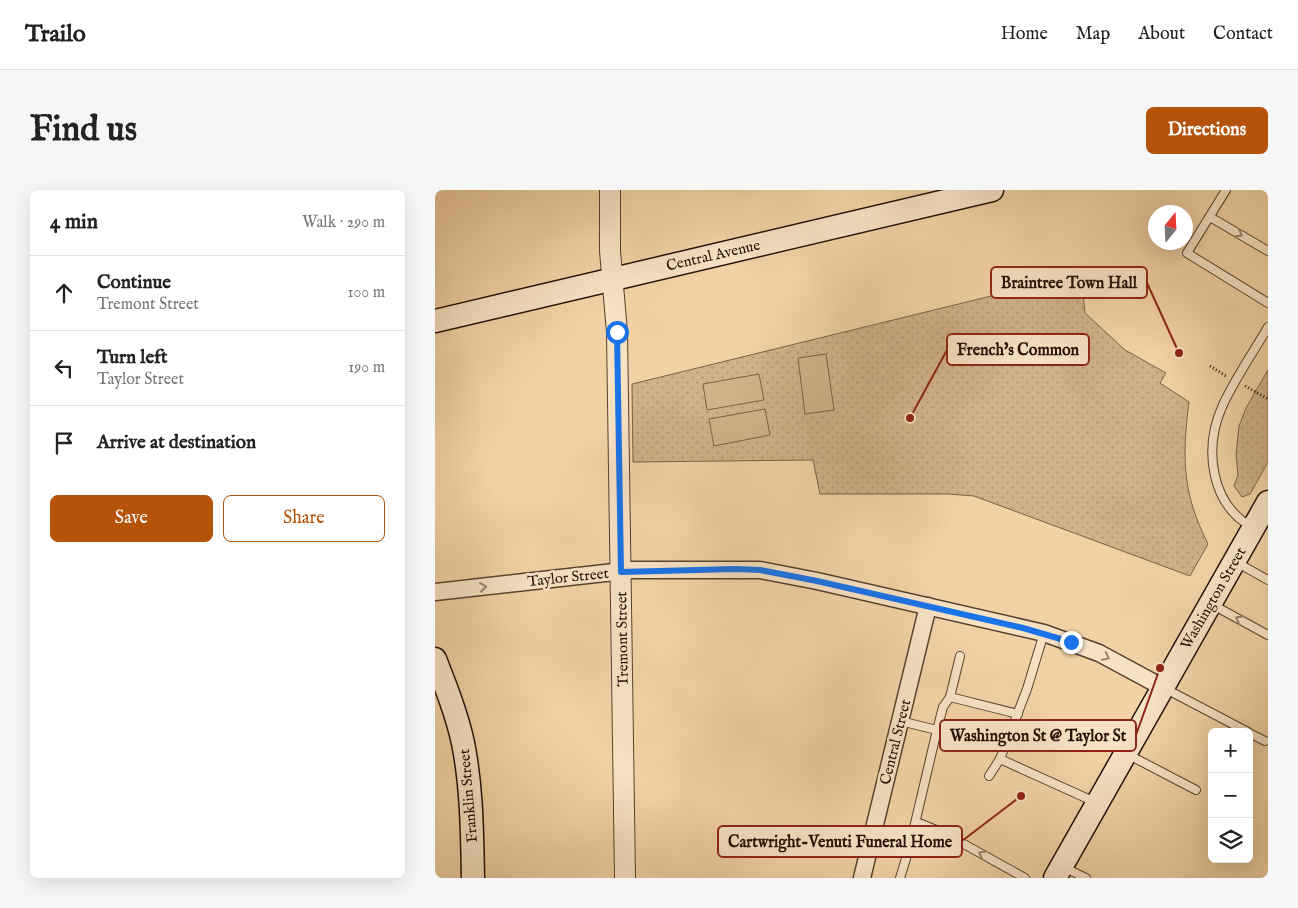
<!DOCTYPE html>
<html lang="en">
<head>
<meta charset="utf-8">
<style>
	:root { --surface:#fff; --page:#f6f6f6; --text:#222; --muted:#767676; --line:#e0e0e0; --accent:#b45309 }
	body { margin:0; font-family:"IM FELL English",serif; background:var(--page); color:var(--text) }
	.controls { position:absolute; right:15px; bottom:15px; display:grid; overflow:hidden; border-radius:8px; box-shadow:0 5px 20px #0002 }
	.controls button { width:45px; height:45px; display:grid; place-items:center; padding:0; border:0; border-bottom:1px solid var(--line); background:var(--surface); color:var(--text); font:25px sans-serif }
	.compass { position:absolute; left:713px; top:15px; width:45px; height:45px; border-radius:50%; background:var(--surface); box-shadow:0 5px 20px #0002; rotate:18deg }
	.stop { position:absolute; width:15px; height:15px; margin:-11px; border:4px solid #1a73e8; border-radius:50%; background:#fff }
	.stop.end { background:#1a73e8; border-color:#fff; box-shadow:0 1px 5px #0008 }
	.list { margin:0; padding:0; list-style:none }
	h2 { display:flex; justify-content:space-between; align-items:center; height:65px; margin:0; padding:0 20px; font-size:21px }
	h2 small { font-size:16px; font-weight:400; color:var(--muted) }
	.list li { display:grid; grid-template-columns:32px 1fr auto; gap:15px; align-items:center; box-sizing:border-box; height:75px; padding:0 20px; border-top:1px solid var(--line) }
	.list b { display:block; font-size:19px; white-space:nowrap }
	.list p { margin:0; font-size:16px; white-space:nowrap; color:var(--muted) }
	.list em { font-size:16px; font-style:normal; color:var(--muted) }
	.actions { display:flex; gap:10px; padding:15px 20px }
	.actions a { flex:1; padding:11px 0; border:1px solid var(--accent); border-radius:8px; text-align:center; font-size:18px; color:var(--accent) }
	.actions .main { background:var(--accent); color:#fff }
	.icon { flex:none; width:28px; height:28px; fill:none; stroke:currentColor; stroke-width:2; stroke-linecap:round; stroke-linejoin:round }
	.map { position:relative; flex:none; width:833px; height:688px; overflow:hidden; border-radius:8px }
	header { display:flex; align-items:center; gap:30px; box-sizing:border-box; height:70px; padding:0 25px; background:var(--surface); border-bottom:1px solid var(--line) }
	header strong { font-size:24px }
	nav { display:flex; gap:28px; margin-inline-start:auto; font-size:18px }
	.intro { display:flex; align-items:center; justify-content:space-between; box-sizing:border-box; height:120px; padding:0 30px }
	h1 { margin:0; font-size:35px }
	.button { padding:12px 22px; border-radius:8px; background:var(--accent); color:#fff; font-size:18px; font-weight:700 }
	main { display:flex; gap:30px; padding:0 30px }
	aside { flex:1; background:var(--surface); border-radius:8px; box-shadow:0 5px 20px #0002 }
	.map>svg:first-child { display:block }
	.grass { fill:url(#grass-dots); stroke:#796249 }
	.pitch { fill:#cfb18a; stroke:#796249 }
	.lines { fill:none; stroke-linecap:round; stroke-linejoin:round }
	.service-casing { stroke:#57422f; stroke-width:10 }
	.minor-casing { stroke:#57422f; stroke-width:19 }
	.tertiary-casing { stroke:#57422f; stroke-width:22 }
	.secondary-casing { stroke:#231208; stroke-width:25 }
	.path { stroke:#231208; stroke-width:3; stroke-dasharray:1 2.5; stroke-linecap:butt }
	.service { stroke:#f7e2c4; stroke-width:8 }
	.minor { stroke:#f7e2c4; stroke-width:16 }
	.tertiary { stroke:#f7e2c4; stroke-width:20 }
	.secondary { stroke:#f7e2c4; stroke-width:22 }
	.oneway { stroke:#98846f }
	.route { stroke:#1a73e8; stroke-width:6 }
	.labels { text-anchor:middle; stroke-width:5; stroke-linejoin:round; paint-order:stroke }
	.street-label { font-size:15px; fill:#231208; stroke:#f7e2c4 }
	.leader { fill:none; stroke:#8f2418; stroke-width:2 }
	.callout-dot { fill:#8f2418; stroke:#f7e2c4; stroke-width:2 }
	.callout { fill:#f7e2c4; stroke:#8f2418; stroke-width:2 }
	.callout-label { font-size:16px; text-anchor:middle; font-weight:bold; fill:#231208 }
</style>
</head>
<body>
<header>
<strong>Trailo</strong>
<nav><a>Home</a><a>Map</a><a>About</a><a>Contact</a></nav>
</header>
<div class="intro"><h1>Find us</h1><a class="button">Directions</a></div>
<main>
<aside>
<h2>4 min<small>Walk · 290 m</small></h2>
<ul class="list">
<li><svg class="icon" aria-label="ahead" viewBox="0 0 24 24"><path d="M12 20V5M6 11l6-6 6 6"/></svg><div><b>Continue</b><p>Tremont Street</p></div><em>100 m</em></li>
<li><svg class="icon" aria-label="left" viewBox="0 0 24 24"><path d="M17 20v-9H6M10 6l-5 5 5 5"/></svg><div><b>Turn left</b><p>Taylor Street</p></div><em>190 m</em></li>
<li><svg class="icon" aria-label="arrive" viewBox="0 0 24 24"><path d="M6 21V4h12l-3 4 3 4H6"/></svg><div><b>Arrive at destination</b></div></li>
</ul>
<div class="actions"><a class="main">Save</a><a>Share</a></div>
</aside>
<div class="map">
<svg width="833" height="688" viewBox="0 0 833 688">
	<defs>
		<pattern id="grass-dots" width="8" height="8" patternUnits="userSpaceOnUse" patternTransform="scale(1.25)"><rect width="8" height="8" fill="#cfb18a"/><path d="M2 2h.1M6 6h.1" fill="none" stroke="#b19776" stroke-width="1.8" stroke-linecap="round"/></pattern>
	</defs>
	<rect width="100%" height="100%" fill="#f2d2a5"/>
	<filter id="stains"><feTurbulence type="fractalNoise" baseFrequency=".004" numOctaves="4"/><feColorMatrix values="0 0 0 0 .2 0 0 0 0 .09 0 0 0 0 .02 0 0 0 .5 -.17"/></filter>
	<radialGradient id="worn" r=".72"><stop offset=".6" stop-color="#630" stop-opacity="0"/><stop offset="1" stop-color="#630" stop-opacity=".3"/></radialGradient>
	<g class="grass">
		<path d="M646 84 650 123 690 160 731 183 725 193 754 212C747 267 747 303 773 354L755 386 539 306 513 304H385L378 270 198 272 197 194Z"/>
		<path d="M833 180V272L815 304 807 307 799 296 803 285 801 265 804 236 811 218Z"/>
	</g>
	<g class="pitch">
		<path d="M391 164 399 220 370 224 363 168Z"/>
		<path d="M324 184 329 210 272 220 268 194Z"/>
		<path d="M330 219 335 245 279 256 274 229Z"/>
	</g>
	<g class="lines">
		<defs>
			<g id="service">
				<path d="M791 0 752 63 833 113"/>
				<path d="M775 27 833 61"/>
				<path d="M817 337C775 314 769 258 787 217 799 190 818 163 833 137"/>
				<path d="M801 372 833 390"/>
				<path d="M778 415 833 445"/>
				<path d="M609 443 592 499 565 569 660 612"/>
				<path d="M729 498 813 542"/>
				<path d="M515 507 583 524"/>
				<path d="M465 531 502 540"/>
				<path d="M814 543 830 551"/>
				<path d="M692 564 761 600"/>
				<path d="M554 586 565 569"/>
				<path d="M481 632 509 643 590 688"/>
				<path d="M628 677 651 688"/>
				<path d="M465 688 474 659 502 540 508 517 515 507 525 466"/>
			</g>
			<g id="minor">
				<path d="M0 402 197 380H325L382 391 609 443 664 463 727 497"/>
				<path d="M427 688 493 416"/>
			</g>
			<path id="tertiary" d="M175 0V61L182 142 190 688"/>
			<g id="secondary">
				<path d="M0 131 557 0"/>
				<path d="M0 469C11 497 22 525 28 553 37 598 37 643 38 688"/>
				<path d="M620 688 833 312"/>
			</g>
		</defs>
		<use href="#service" class="service-casing"/>
		<use href="#minor" class="minor-casing"/>
		<use href="#tertiary" class="tertiary-casing"/>
		<use href="#secondary" class="secondary-casing"/>
		<g class="path">
			<path d="M775 176 791 186"/>
			<path d="M810 196 833 209"/>
		</g>
		<use href="#service" class="service"/>
		<use href="#minor" class="minor"/>
		<use href="#tertiary" class="tertiary"/>
		<use href="#secondary" class="secondary"/>
	</g>
	<defs><path id="oneway-chevron" d="M-2-3.5L2.5 0L-2 3.5" fill="none" stroke-width="1.6" stroke-linecap="round" stroke-linejoin="round" transform="scale(1.25)"/></defs>
	<g class="oneway">
		<use href="#oneway-chevron" transform="translate(804 44) rotate(30)"/>
		<use href="#oneway-chevron" transform="translate(48 397) rotate(-6)"/>
		<use href="#oneway-chevron" transform="translate(804 429) rotate(-152)"/>
		<use href="#oneway-chevron" transform="translate(671 467) rotate(26)"/>
		<use href="#oneway-chevron" transform="translate(547 664) rotate(-151)"/>
	</g>
	<g class="lines">
		<path class="route" d="M182 142 186 382 300 379 325 380 382 391 588 438 636 452"/>
	</g>
	<g class="labels">
		<g class="street-label">
			<text transform="translate(278 65) rotate(-13)" y="5">Central Avenue</text>
			<text transform="translate(133 387) rotate(-6)" y="5">Taylor Street</text>
			<text transform="translate(778 408) rotate(-60)" y="5">Washington Street</text>
			<text transform="translate(187 449) rotate(-91)" y="5">Tremont Street</text>
			<text transform="translate(460 552) rotate(-76)" y="5">Central Street</text>
			<text transform="translate(33 606) rotate(-95)" y="5">Franklin Street</text>
		</g>
	</g>
	<path class="leader" d="M744 163L712 93M475 228L512 160M725 478L701 545M586 606L527 651"/>
	<g class="callout-dot">
		<circle cx="744" cy="163" r="5"/>
		<circle cx="475" cy="228" r="5"/>
		<circle cx="725" cy="478" r="5"/>
		<circle cx="586" cy="606" r="5"/>
	</g>
	<g class="callout">
		<rect x="556" y="77" width="156" height="31" rx="5"/>
		<rect x="512" y="144" width="142" height="31" rx="5"/>
		<rect x="505" y="530" width="196" height="31" rx="5"/>
		<rect x="283" y="636" width="244" height="31" rx="5"/>
	</g>
	<g class="callout-label">
		<text x="634" y="98">Braintree Town Hall</text>
		<text x="583" y="165">French's Common</text>
		<text x="603" y="551">Washington St @ Taylor St</text>
		<text x="405" y="657">Cartwright-Venuti Funeral Home</text>
	</g>
	<rect width="100%" height="100%" filter="url(#stains)"/>
	<rect width="100%" height="100%" fill="url(#worn)"/>
</svg>
<div class="controls">
<button>+</button>
<button>−</button>
<button><svg class="icon" aria-label="layers" viewBox="0 0 24 24"><path d="M12 4l9 5-9 5-9-5zM3 14l9 5 9-5"/></svg></button>
</div>
<svg class="compass" viewBox="-18 -18 36 36"><path d="M0-13l5 13h-10z" fill="#e53935"/><path d="M0 13l5-13h-10z" fill="#767676"/></svg>
<div class="stop" style="left:182px;top:142px"></div>
<div class="stop end" style="left:636px;top:452px"></div>
</div>
</main>
</body>
</html>
